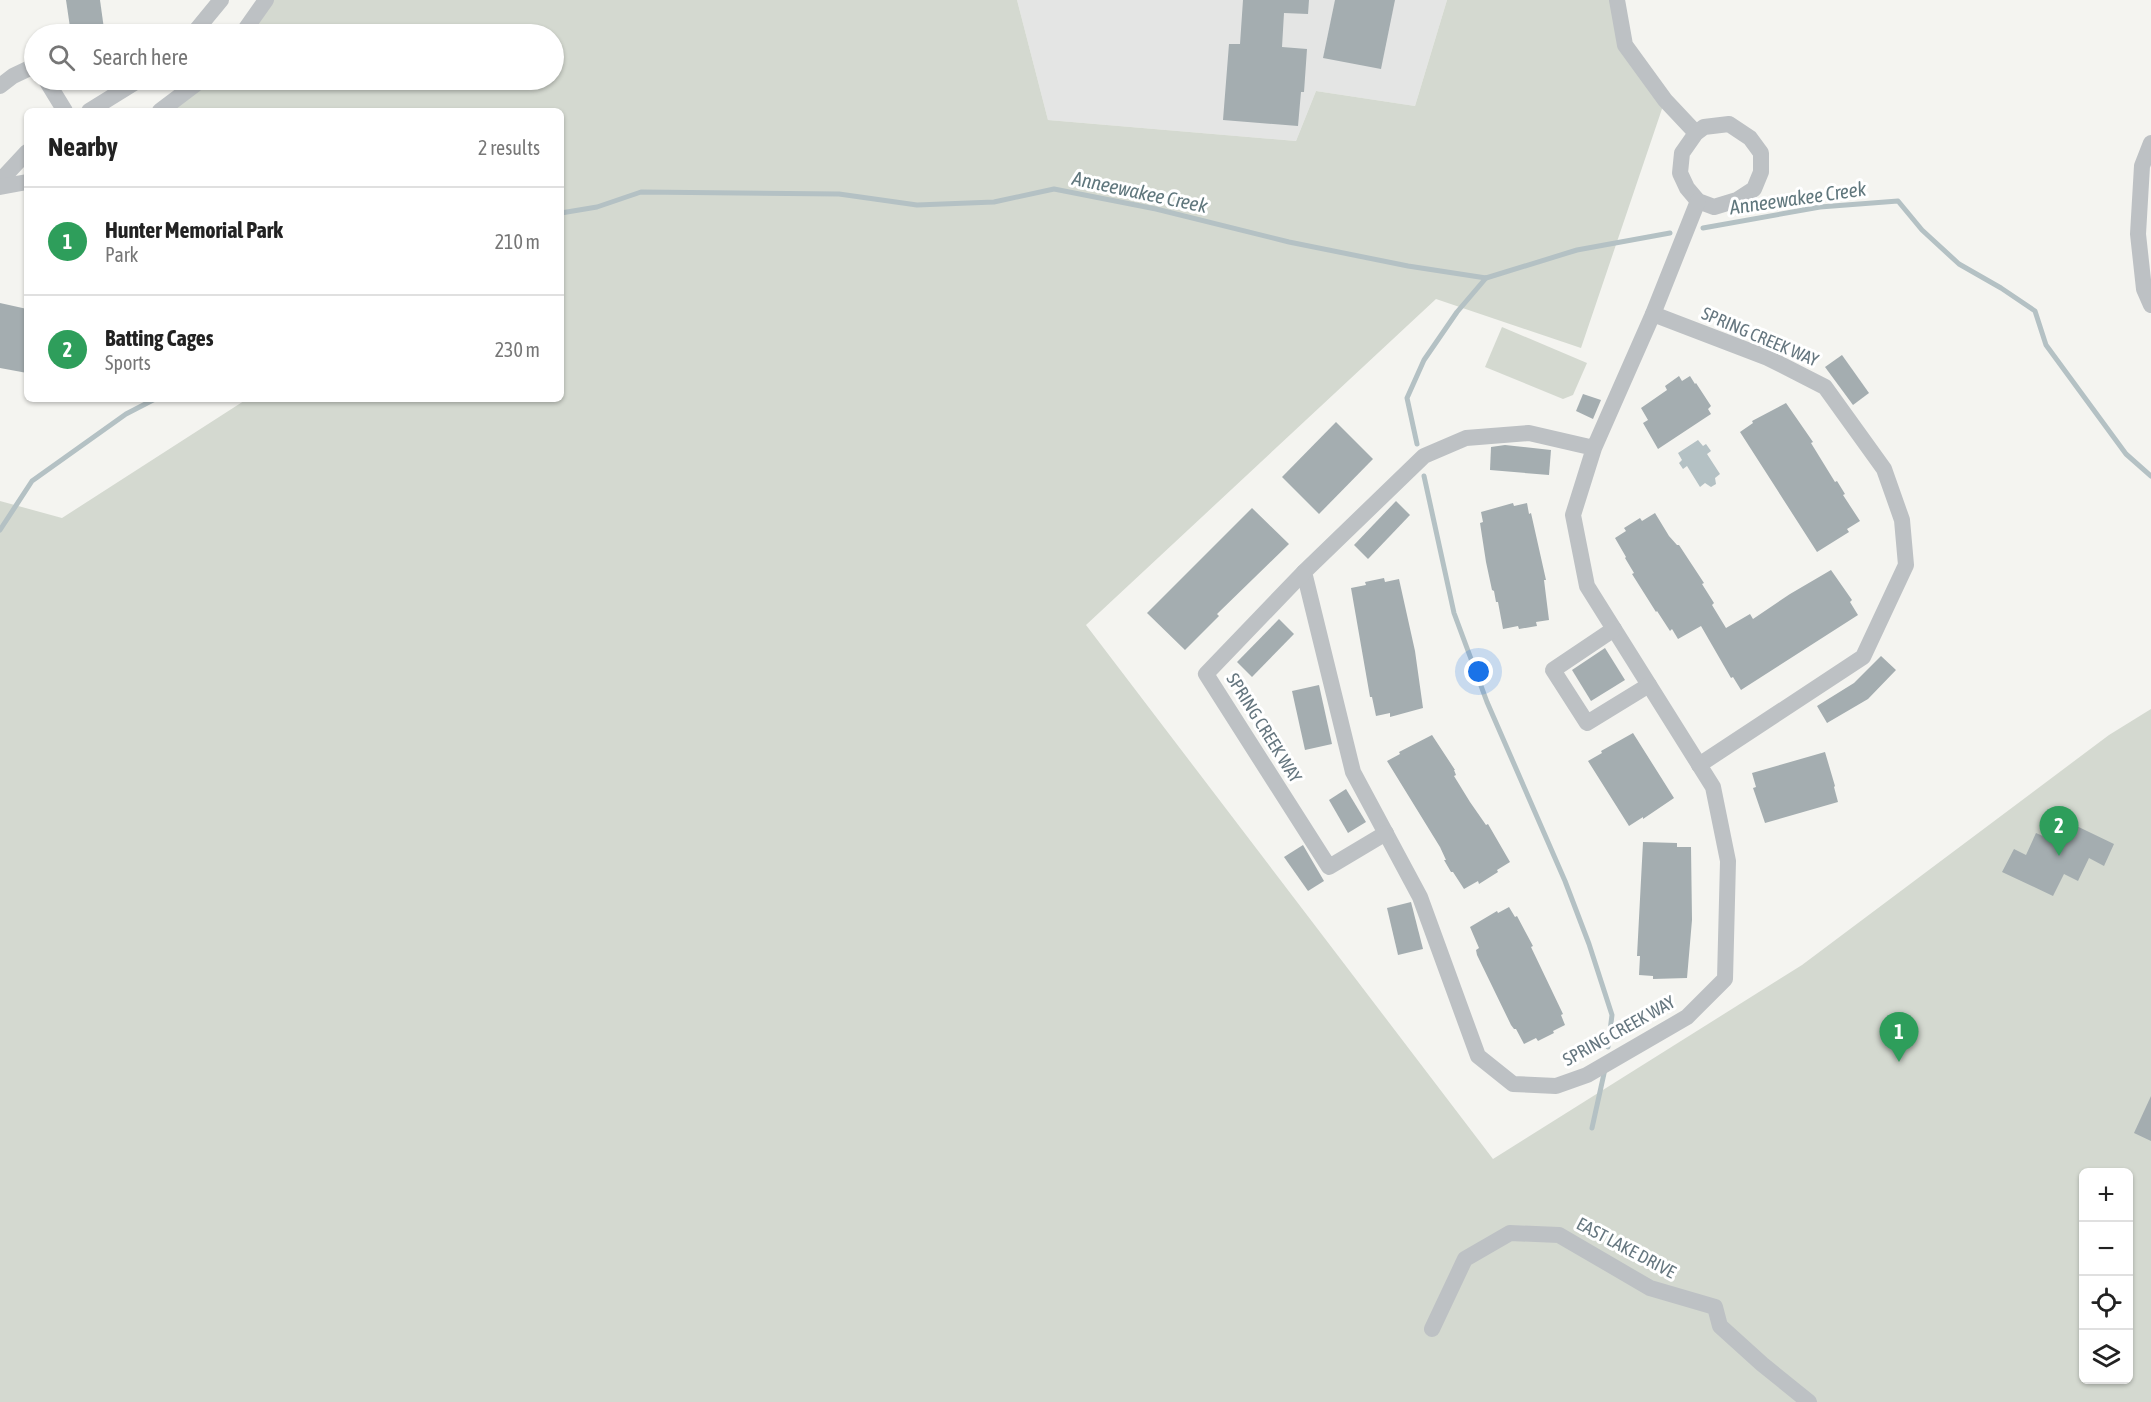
<!DOCTYPE html>
<html lang="en">
<head>
<meta charset="utf-8">
<style>
	:root { --surface:#fff; --page:#f2f2f2; --text:#222; --muted:#767676; --line:#e0e0e0; --accent:#b45309 }
	body { margin:0; font-family:"Asap Condensed",sans-serif; background:var(--page); color:var(--text) }
	.controls { position:absolute; right:18px; bottom:18px; display:grid; overflow:hidden; border-radius:9px; box-shadow:0 2px 4px #0004 }
	.controls button { width:54px; height:54px; display:grid; place-items:center; padding:0; border:0; border-bottom:2px solid var(--line); background:var(--surface); color:var(--text); font:30px sans-serif }
	.you { position:absolute; left:1479px; top:672px; width:21px; height:21px; margin:-15px; border:4px solid #fff; border-radius:50%; background:#1a73e8; box-shadow:0 0 0 9px #1a73e833 }
	.badge { display:grid; place-items:center; width:39px; height:39px; border-radius:50%; background:var(--accent); color:#fff; font-size:20px; font-weight:700 }
	.pin { position:absolute; translate:-50% -50px; filter:drop-shadow(0 2px 3px #0008) }
	.pin::after { content:''; position:absolute; top:32px; width:21px; height:18px; background:inherit; clip-path:polygon(0 0,100% 0,50% 100%) }
	.list { margin:0; padding:0; list-style:none }
	h2 { display:flex; justify-content:space-between; align-items:center; height:78px; margin:0; padding:0 24px; font-size:26px }
	h2 small { font-size:20px; font-weight:400; color:var(--muted) }
	.list li { display:grid; grid-template-columns:39px 1fr auto; gap:18px; align-items:center; box-sizing:border-box; height:108px; padding:0 24px; border-top:2px solid var(--line) }
	.list b { display:block; font-size:22px; white-space:nowrap }
	.list p { margin:0; font-size:20px; white-space:nowrap; color:var(--muted) }
	.list em { font-size:20px; font-style:normal; color:var(--muted) }
	.icon { flex:none; width:33px; height:33px; fill:none; stroke:currentColor; stroke-width:2; stroke-linecap:round; stroke-linejoin:round }
	.map { position:relative; flex:none; width:2151px; height:1402px; overflow:hidden }
	.search { position:absolute; background:var(--surface); box-shadow:0 2px 4px #0004; left:24px; top:24px; width:540px; height:66px; display:flex; align-items:center; gap:15px; box-sizing:border-box; padding:0 21px; border-radius:33px; color:var(--muted); font-size:22px }
	.panel { position:absolute; background:var(--surface); box-shadow:0 2px 4px #0004; left:24px; top:108px; width:540px; height:294px; border-radius:9px }
	.map>svg:first-child { display:block }
	.built { fill:#e4e5e4 }
	.green { fill:#d4d9d0; fill-rule:evenodd }
	.water { fill:#b4c1c4 }
	.lines { fill:none; stroke-linecap:round; stroke-linejoin:round }
	.stream { stroke:#b4c1c4; stroke-width:5 }
	.building { fill:#a4adb0 }
	.minor { stroke:#bdc1c4; stroke-width:16 }
	.labels { text-anchor:middle; stroke-width:6; stroke-linejoin:round; paint-order:stroke }
	.street-label { font-size:18px; fill:#65767f; stroke:#fff }
	.water-label { font-size:20px; font-style:italic; fill:#60777d; stroke:#fff }
</style>
</head>
<body>
<div class="map">
<svg width="2151" height="1402" viewBox="0 0 2151 1402">
	<rect width="100%" height="100%" fill="#f4f4f0"/>
	<path class="built" d="M1017 0H1447L1415 106 1316 91 1296 141 1048 120Z"/>
	<g class="green">
		<path d="M266 0H1017L1048 120 1296 141 1316 91 1415 106 1447 0H1617L1625 45 1665 100 1581 348 1436 299 1086 625 1493 1159 1802 965 2109 735 2151 709V1402H0V501L62 518 247 399H561V111H160L201 80H554V34H242ZM2084 1172H2128V1380H2084Z"/>
		<path d="M1502 327 1587 363 1573 395 1563 399 1485 367Z"/>
	</g>
	<path class="water" d="M1698 440 1703 446 1706 444 1711 451 1707 454 1720 474 1715 478 1716 484 1711 487 1705 483 1700 487 1687 466 1683 469 1679 463 1682 460 1678 453Z"/>
	<g class="lines">
		<g class="stream">
			<path d="M561 213 597 207 641 192 839 194 917 205 994 202 1054 189 1156 209 1289 242 1408 266 1486 278 1577 250 1670 233"/>
			<path d="M1703 228 1820 207 1898 201 1922 230 1959 264 2001 288 2035 311 2046 345 2126 454 2151 476"/>
			<path d="M1417 444 1407 398 1424 360 1457 312 1486 278"/>
			<path d="M1424 476 1454 613 1487 702 1565 881 1589 944 1612 1015 1608 1047"/>
			<path d="M0 530 32 481 126 414 155 399"/>
			<path d="M1592 1128 1605 1069"/>
		</g>
	</g>
	<g class="building">
		<path d="M66 0H100L104 29 71 34Z"/>
		<path d="M1243 0H1309L1308 14 1284 13 1282 47 1307 49 1304 92H1301L1298 126 1223 120 1229 44H1240Z"/>
		<path d="M1335 0H1395L1381 69 1323 58Z"/>
		<path d="M0 303 27 309V373L0 368Z"/>
		<path d="M1842 355 1869 393 1853 405 1825 367Z"/>
		<path d="M1679 376 1682 381 1690 376 1695 384 1696 383 1711 406 1708 409 1711 414 1658 449 1643 423 1648 420 1641 408 1667 390 1665 386Z"/>
		<path d="M1583 394 1601 400 1593 419 1576 411Z"/>
		<path d="M1786 403 1813 442 1811 443 1835 482 1837 481 1845 494 1843 495 1860 521 1847 529 1849 532 1817 552 1740 432 1753 423 1752 421Z"/>
		<path d="M1336 422 1373 459 1319 514 1282 477Z"/>
		<path d="M1505 445 1551 450 1549 475 1490 470 1491 447Z"/>
		<path d="M1396 501 1410 515 1368 559 1354 545Z"/>
		<path d="M1513 503 1514 506 1527 503 1529 514 1531 513 1546 580H1544L1549 620 1536 622 1537 626 1519 629 1518 626 1503 629 1498 602H1496L1494 591 1492 590 1486 562 1480 523 1483 522 1481 512Z"/>
		<path d="M1252 508 1289 544 1217 614 1219 616 1185 650 1147 613Z"/>
		<path d="M1655 513 1669 536 1677 545H1679L1704 583 1702 584 1714 603 1712 605 1726 628 1750 614 1753 619 1790 594 1831 570 1852 600 1850 602 1858 615 1741 690 1733 677 1731 678 1701 626 1678 639 1672 629 1670 631 1657 611 1656 612 1632 574 1634 573 1625 558 1626 557 1615 538 1626 531 1624 528 1640 518 1642 521Z"/>
		<path d="M1384 578 1385 582 1399 579 1415 651 1423 708 1390 717V713L1376 716 1372 697H1370L1351 588 1366 585 1365 582Z"/>
		<path d="M1279 619 1294 634 1252 677 1237 662Z"/>
		<path d="M1605 648 1625 680 1591 701 1572 670Z"/>
		<path d="M1881 656 1896 670 1868 699 1827 723 1817 706 1854 683Z"/>
		<path d="M1319 685 1332 744 1305 750 1292 691Z"/>
		<path d="M1633 733 1674 798 1643 819V817L1629 826 1588 761 1602 753 1601 751Z"/>
		<path d="M1432 735 1455 770H1454L1456 775 1454 776 1470 802 1486 825 1488 824 1510 862 1497 870 1498 872 1479 884 1478 881 1464 889 1453 872H1451L1444 860H1446L1440 847 1387 761 1400 754 1399 752Z"/>
		<path d="M1825 752 1835 786 1834 787 1838 802 1765 823 1753 788 1756 787 1752 773Z"/>
		<path d="M1346 789 1366 822 1348 833 1329 800Z"/>
		<path d="M2062 819 2114 844 2104 866 2089 858 2078 881 2064 874 2053 896 2002 872 2014 849 2026 855 2036 833 2052 840Z"/>
		<path d="M1643 842 1677 843V847H1691L1692 920 1687 978 1653 979V976L1639 975 1640 956H1637Z"/>
		<path d="M1303 845 1324 881 1308 891 1284 857Z"/>
		<path d="M1411 902 1423 949 1398 955 1387 908Z"/>
		<path d="M1509 907 1515 917 1517 916 1533 946 1531 947 1563 1014 1561 1015 1565 1025 1553 1031 1554 1033 1538 1041 1536 1038 1524 1044 1516 1029H1514L1511 1025 1477 955 1476 950 1479 948 1470 927 1497 911 1498 913Z"/>
		<path d="M2151 1096V1141L2134 1133Z"/>
	</g>
	<g class="lines">
		<g class="minor">
			<path d="M1617 0 1625 45 1665 100 1696 133"/>
			<path d="M193 34 221 0"/>
			<path d="M242 34 266 0"/>
			<path d="M46 80 65 111"/>
			<path d="M0 86 13 76 32 67 34 69"/>
			<path d="M89 111 139 80"/>
			<path d="M160 111 201 80"/>
			<path d="M1729 124 1750 138 1761 153V172L1754 189 1737 200 1714 207 1698 201 1687 188 1680 173 1682 153 1696 133 1704 127Z"/>
			<path d="M2151 143 2142 166 2138 234 2144 289 2151 305"/>
			<path d="M0 181 27 152"/>
			<path d="M0 187 27 182"/>
			<path d="M1653 314 1768 358 1825 387 1884 469 1902 520 1906 565 1863 657 1699 765"/>
			<path d="M1594 448 1529 433 1466 438 1424 456 1304 572 1353 772 1420 897 1478 1056 1513 1084 1556 1086 1587 1075 1687 1017 1725 979 1728 861 1713 787 1587 586 1573 515 1594 448 1653 314 1698 201"/>
			<path d="M1304 572 1206 674 1329 867 1386 833"/>
			<path d="M1614 629 1553 670 1587 723 1649 685"/>
			<path d="M1432 1329 1465 1259 1510 1233 1559 1235 1650 1288 1715 1307 1720 1326 1762 1364 1809 1402"/>
		</g>
	</g>
	<g class="labels">
		<g class="street-label">
			<text transform="translate(1760 337) rotate(23)" y="6">SPRING CREEK WAY</text>
			<text transform="translate(1264 728) rotate(58)" y="6">SPRING CREEK WAY</text>
			<text transform="translate(1619 1031) rotate(-29)" y="6">SPRING CREEK WAY</text>
			<text transform="translate(1626 1248) rotate(28)" y="6">EAST LAKE DRIVE</text>
		</g>
		<g class="water-label">
			<text transform="translate(1140 192) rotate(12)" y="7">Anneewakee Creek</text>
			<text transform="translate(1798 198) rotate(-8)" y="7">Anneewakee Creek</text>
		</g>
	</g>
</svg>
<div class="controls">
<button>+</button>
<button>−</button>
<button><svg class="icon" aria-label="locate" viewBox="0 0 24 24"><circle cx="12" cy="12" r="6"/><path d="M12 2v4M12 18v4M2 12h4M18 12h4"/></svg></button>
<button><svg class="icon" aria-label="layers" viewBox="0 0 24 24"><path d="M12 4l9 5-9 5-9-5zM3 14l9 5 9-5"/></svg></button>
</div>
<div class="you"></div>
<div class="pin badge" style="left:1899px;top:1062px;background:#2e9e5b">1</div>
<div class="pin badge" style="left:2059px;top:856px;background:#2e9e5b">2</div>
<div class="search"><svg class="icon" aria-label="search" viewBox="0 0 24 24"><circle cx="10" cy="10" r="6"/><path d="M15 15l6 6"/></svg>Search here</div>
<section class="panel">
<h2>Nearby<small>2 results</small></h2>
<ul class="list">
<li><span class="badge" style="background:#2e9e5b">1</span><div><b>Hunter Memorial Park</b><p>Park</p></div><em>210 m</em></li>
<li><span class="badge" style="background:#2e9e5b">2</span><div><b>Batting Cages</b><p>Sports</p></div><em>230 m</em></li>
</ul>
</section>
</div>
</body>
</html>
